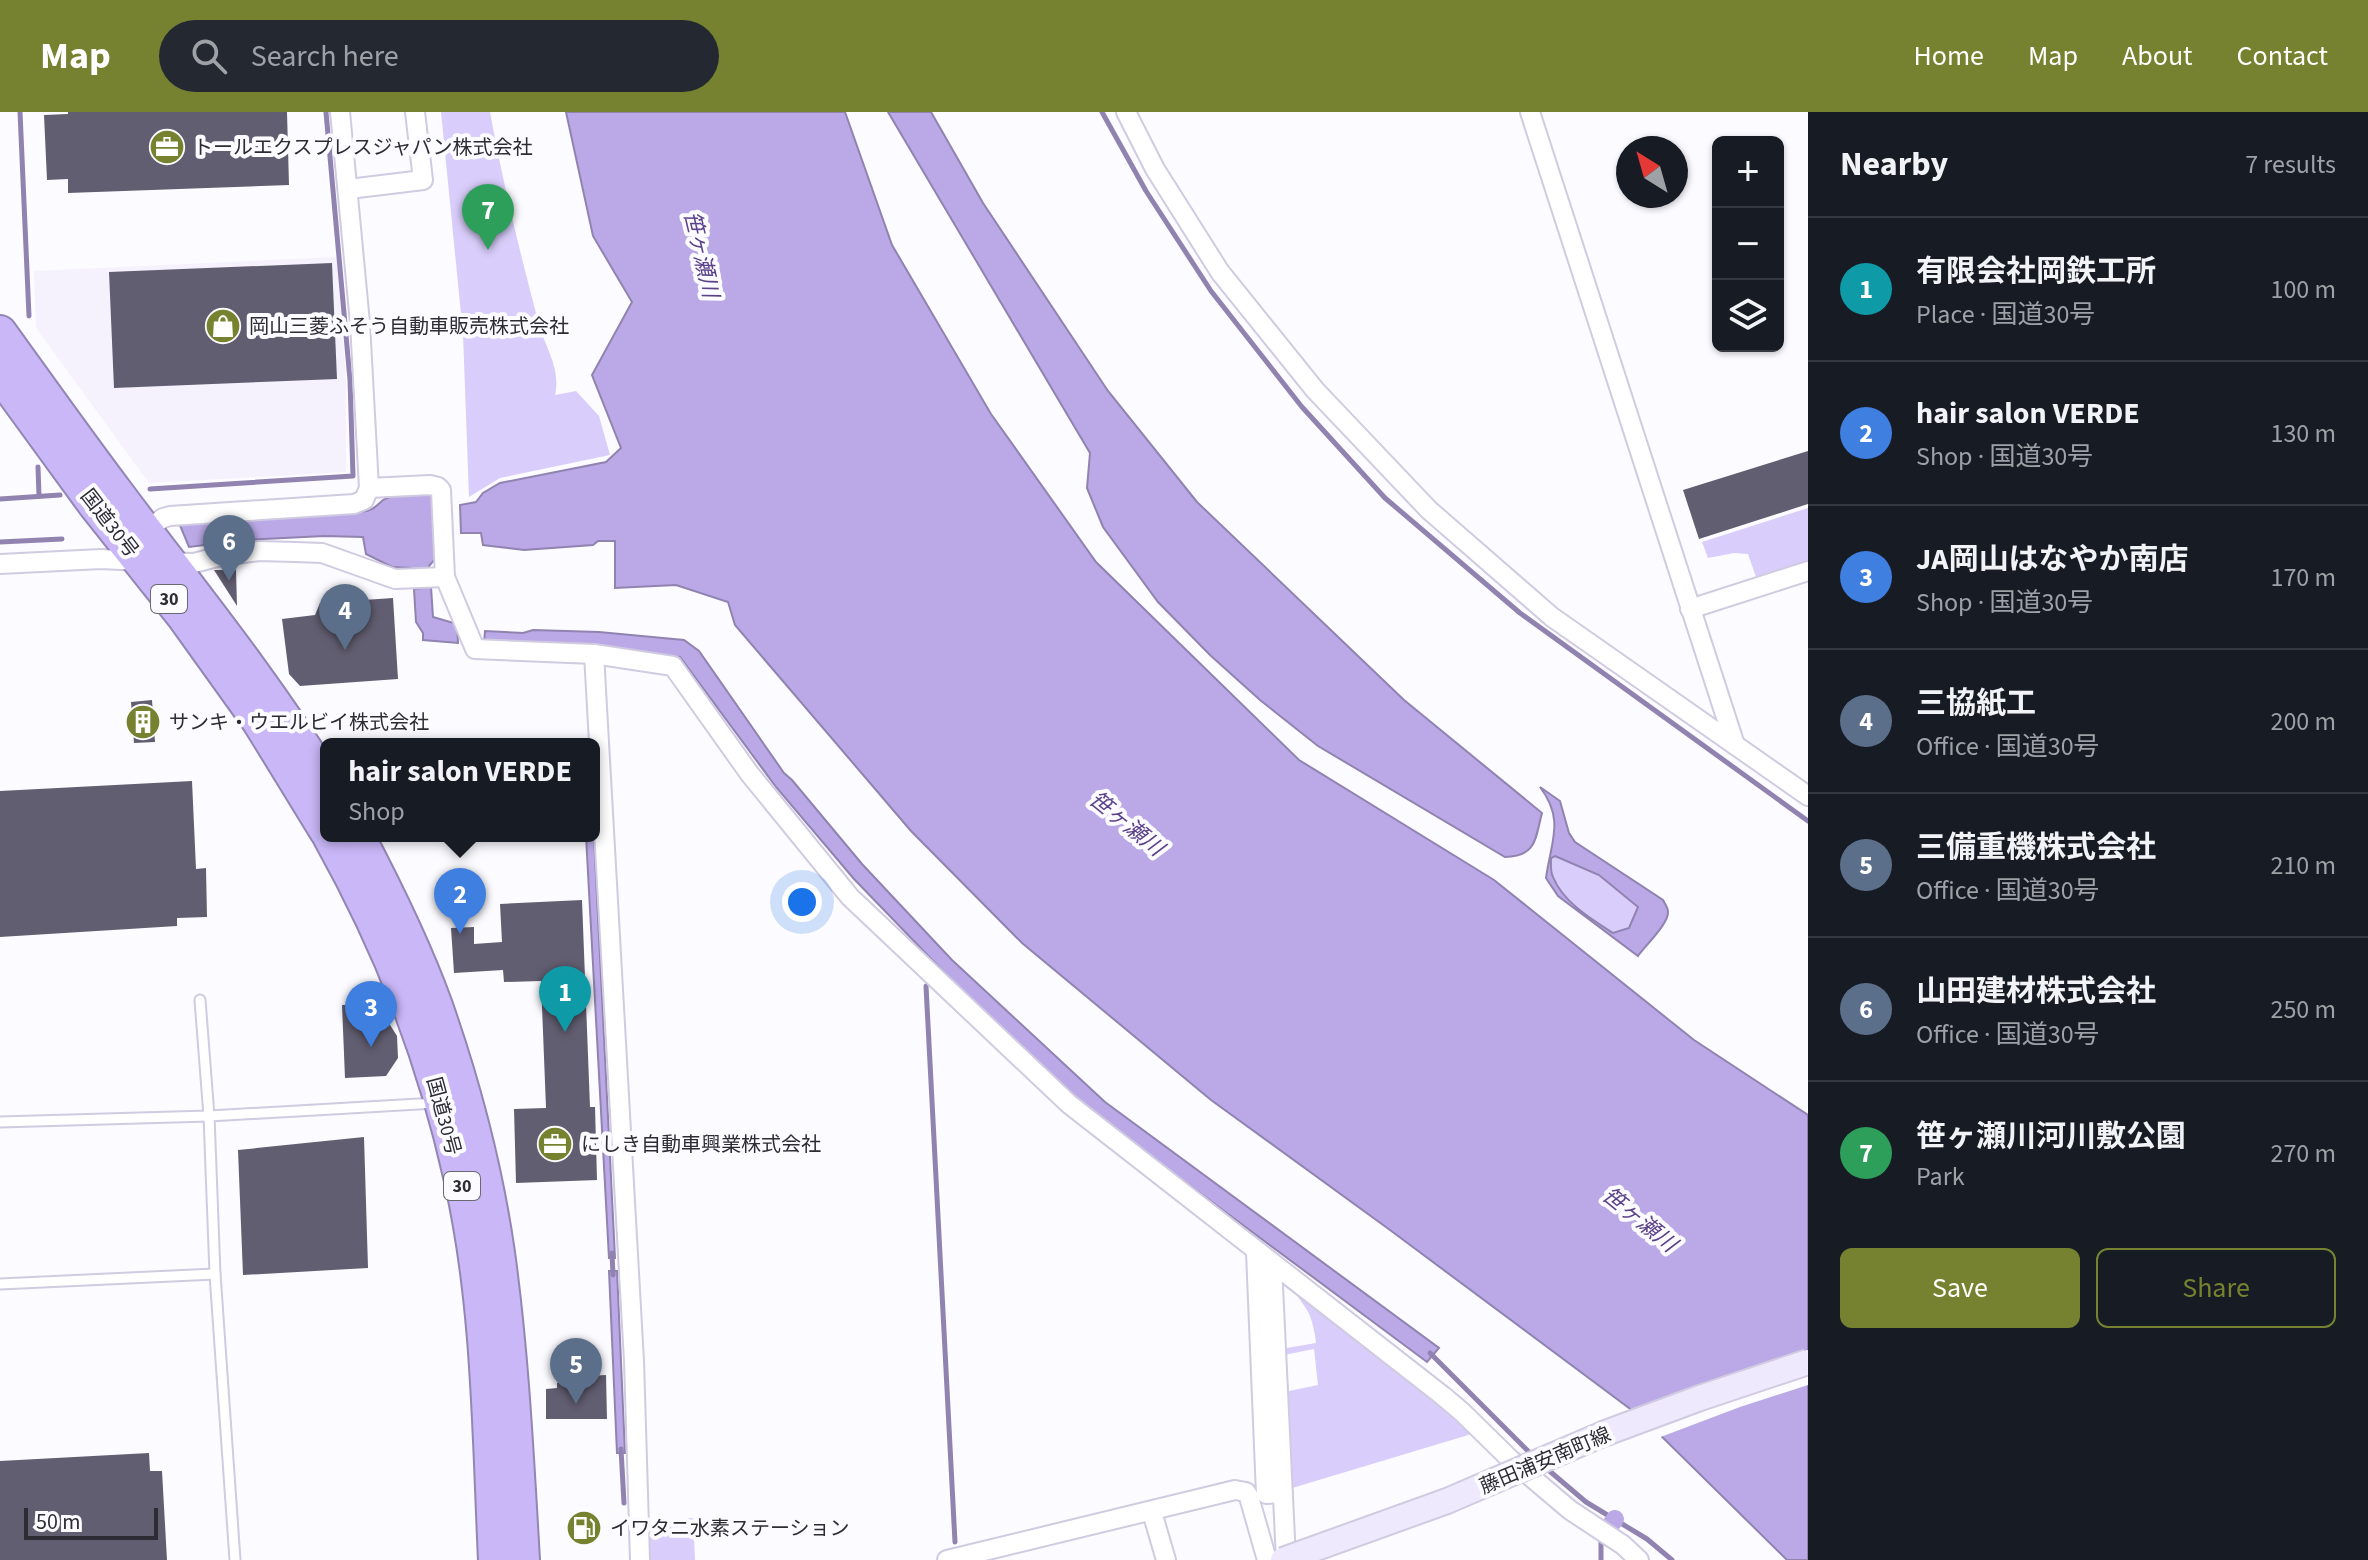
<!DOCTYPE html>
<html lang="en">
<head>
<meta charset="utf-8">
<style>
	:root { --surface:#171b24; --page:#242831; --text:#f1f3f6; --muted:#9ea1a6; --line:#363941; --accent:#76822f }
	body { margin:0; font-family:"Source Sans 3","Noto Sans JP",sans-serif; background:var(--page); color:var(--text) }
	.controls { position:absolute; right:24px; top:24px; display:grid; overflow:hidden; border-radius:12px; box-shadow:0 2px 6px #0004 }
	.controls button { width:72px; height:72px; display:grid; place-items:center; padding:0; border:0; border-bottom:2px solid var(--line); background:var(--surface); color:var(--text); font:40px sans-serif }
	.compass { position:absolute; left:1616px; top:24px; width:72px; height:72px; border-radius:50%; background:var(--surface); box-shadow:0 2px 6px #0004; rotate:323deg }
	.scale { position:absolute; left:24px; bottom:20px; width:134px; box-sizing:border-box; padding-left:8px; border:4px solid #2d2b33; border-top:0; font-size:22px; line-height:28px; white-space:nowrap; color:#2d2b33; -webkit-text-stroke:6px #fcfbff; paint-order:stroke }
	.you { position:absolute; left:802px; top:790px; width:28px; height:28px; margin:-20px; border:6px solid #fff; border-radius:50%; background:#1a73e8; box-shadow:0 0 0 12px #1a73e833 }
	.badge { display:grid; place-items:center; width:52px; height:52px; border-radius:50%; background:var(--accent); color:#fff; font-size:26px; font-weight:700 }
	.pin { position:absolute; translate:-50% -66px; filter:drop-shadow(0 2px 4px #0008) }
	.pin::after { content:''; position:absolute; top:42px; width:28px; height:24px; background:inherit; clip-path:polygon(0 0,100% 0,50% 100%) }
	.popup { position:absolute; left:320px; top:626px; width:280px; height:104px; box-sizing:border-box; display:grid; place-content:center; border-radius:12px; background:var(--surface); filter:drop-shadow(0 2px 6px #0005); font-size:26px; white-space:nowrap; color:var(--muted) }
	.popup b { font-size:30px; color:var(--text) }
	.popup::after { content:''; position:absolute; left:50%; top:100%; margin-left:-16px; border:16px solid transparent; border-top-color:var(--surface) }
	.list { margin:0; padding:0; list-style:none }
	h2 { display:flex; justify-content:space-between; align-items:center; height:104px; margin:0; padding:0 32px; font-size:34px }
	h2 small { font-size:26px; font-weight:400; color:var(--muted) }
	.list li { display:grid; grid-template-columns:52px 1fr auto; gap:24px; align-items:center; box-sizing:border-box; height:144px; padding:0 32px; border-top:2px solid var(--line) }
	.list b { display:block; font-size:30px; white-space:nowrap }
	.list p { margin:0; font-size:26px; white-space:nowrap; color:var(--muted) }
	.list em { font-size:26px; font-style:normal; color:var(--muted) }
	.actions { display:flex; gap:16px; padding:24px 32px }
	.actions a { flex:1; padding:18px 0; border:2px solid var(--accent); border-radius:12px; text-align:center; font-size:28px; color:var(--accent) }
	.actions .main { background:var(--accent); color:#fff }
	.icon { flex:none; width:44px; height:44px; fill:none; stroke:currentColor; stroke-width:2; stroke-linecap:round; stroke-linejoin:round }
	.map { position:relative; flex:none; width:1808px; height:1448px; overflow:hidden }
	header { display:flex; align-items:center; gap:48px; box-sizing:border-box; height:112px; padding:0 40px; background:var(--accent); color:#fff }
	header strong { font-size:38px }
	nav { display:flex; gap:44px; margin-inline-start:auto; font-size:28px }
	.search { width:560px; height:72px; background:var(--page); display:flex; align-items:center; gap:20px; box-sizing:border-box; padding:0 28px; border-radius:44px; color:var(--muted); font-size:30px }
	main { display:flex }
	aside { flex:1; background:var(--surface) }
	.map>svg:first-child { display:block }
	.built { fill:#f5f2fe }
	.green { fill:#d9cefb; fill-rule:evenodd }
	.water { fill:#baa9e6; stroke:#9083b0; stroke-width:2; fill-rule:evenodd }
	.pier { fill:#fcfbff }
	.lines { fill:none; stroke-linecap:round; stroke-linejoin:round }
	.stream { stroke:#9083b0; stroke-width:5 }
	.canal { stroke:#baa9e6; stroke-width:18 }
	.building { fill:#625e71 }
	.lane-casing { stroke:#d0cbe1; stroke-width:13 }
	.street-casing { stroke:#d0cbe1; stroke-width:22 }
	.highway-casing { stroke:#9286b3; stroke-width:36 }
	.lane { stroke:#fff; stroke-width:9 }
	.street { stroke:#fff; stroke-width:18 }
	.highway { stroke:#c9b7f8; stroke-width:32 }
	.secondary-bridge-casing { stroke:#d0cbe1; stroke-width:28; stroke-linecap:butt }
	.secondary-bridge { stroke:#efe9fd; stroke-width:24 }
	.labels { text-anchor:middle; stroke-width:8; stroke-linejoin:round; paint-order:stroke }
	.shield { fill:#fcfbff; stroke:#6b6970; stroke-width:2 }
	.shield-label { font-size:18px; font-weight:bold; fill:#2d2b33 }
	.poi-label { font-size:20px; fill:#2d2b33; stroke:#fcfbff; text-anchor:start }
	.street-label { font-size:20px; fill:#2d2b33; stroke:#fcfbff }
	.water-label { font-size:22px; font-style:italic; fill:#5a418a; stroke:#fcfbff }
</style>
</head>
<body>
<header>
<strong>Map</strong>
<div class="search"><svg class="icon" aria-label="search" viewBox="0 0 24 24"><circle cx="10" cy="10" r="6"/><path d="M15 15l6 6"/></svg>Search here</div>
<nav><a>Home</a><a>Map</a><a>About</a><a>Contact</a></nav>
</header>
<main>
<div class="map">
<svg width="1808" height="1448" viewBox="0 0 1808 1448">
	<rect width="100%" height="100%" fill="#fcfbff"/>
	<path class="built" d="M337 145 346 269V360L149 371 36 216 34 159Z"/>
	<g class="green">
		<path d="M441 0H490C503 71 520 142 539 212 546 237 561 257 555 283L576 279 599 304 610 343 500 366 469 385 463 222Z"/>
		<path d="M1808 396V452L1757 468 1748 442 1734 441 1708 446 1702 430Z"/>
		<path d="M1555 744 1599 763 1638 795 1629 816 1613 821C1591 807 1563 790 1552 765 1550 759 1551 752 1551 746Z"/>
		<path d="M1294 1174 1475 1321 1289 1377 1281 1237 1316 1231C1315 1222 1313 1212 1310 1204 1306 1193 1295 1185 1294 1174ZM1314 1237 1318 1273 1289 1279 1284 1243Z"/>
		<path d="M693 1406 695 1448H647L646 1423 660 1422V1408Z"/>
	</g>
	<g class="water">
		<path d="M566 0H845L892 133 991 302 1096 450 1299 648 1494 768 1694 928 1808 1003V1448H1787L1645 1308 1390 1118 1211 988 1022 831 911 719 735 513 728 490 676 473 615 476V429H598L593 433 524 438 483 433 481 421H461L460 393 476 390 483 381 500 371 606 350 621 336 592 263 632 190 593 124Z"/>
		<path d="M888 0H931L983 91 1108 279 1197 390 1404 588 1542 701C1535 727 1537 744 1505 745L1318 634 1260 588 1210 543 1158 490 1103 415 1087 376 1090 341Z"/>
		<path d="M422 380 432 383 440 392 442 439 429 454 428 459 411 461V456L392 455 366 442 363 425 324 424 245 428 189 435 179 411 301 405 367 399C375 397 377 393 383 388 395 381 408 380 422 380Z"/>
		<path d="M431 475 433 505 457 512 458 531 423 528V521L416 510 414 477Z"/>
		<path d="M533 518 599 520 684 528 699 539 784 661 792 668 862 752 952 848 1105 990 1439 1236 1427 1250 1095 1003 969 886 854 767 776 675 680 545 484 531 485 519 523 521Z"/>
		<path d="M1540 675 1560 689 1569 721 1575 730 1663 788C1665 792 1668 795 1668 800 1669 811 1645 834 1638 844L1558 784 1546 766C1551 729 1565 708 1540 675ZM1555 744 1599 763 1638 795 1629 816 1613 821C1591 807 1563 790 1553 765 1550 759 1551 752 1551 746Z"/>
		<path d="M586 724H594L615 1146H609Z"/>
		<path d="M609 1159H617L625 1341H617Z"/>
	</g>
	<path class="pier" d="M1808 1239V1273L1740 1295 1658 1326 1625 1299Z"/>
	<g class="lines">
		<g class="stream">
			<path d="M20 0 29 204"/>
			<path d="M1102 0 1146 79 1211 179 1302 295 1385 386 1520 501 1808 709"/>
			<path d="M38 355 39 384"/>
			<path d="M150 377 353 364 350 268 326 0"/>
			<path d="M0 387 60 383"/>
			<path d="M0 430 62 427"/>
			<path d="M926 874 955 1430"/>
			<path d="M612 1141 613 1163"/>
			<path d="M1430 1241 1533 1344"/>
			<path d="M621 1337 624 1391"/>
			<path d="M1546 1356 1586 1390 1647 1427 1672 1448"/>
			<path d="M1601 1428V1448"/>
		</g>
		<path class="canal" d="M1610 1414 1615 1407"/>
	</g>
	<g class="building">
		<path d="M68 0H287L289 73 68 81V67L47 68 44 3 68 2Z"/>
		<path d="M332 151 337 267 114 276 109 160Z"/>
		<path d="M1808 339V392L1699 427 1683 378Z"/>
		<path d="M214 458H236L237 494Z"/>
		<path d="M393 486 398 567 300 574 289 562 282 507 315 503 320 491Z"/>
		<path d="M152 588 155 630 134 631 131 590Z"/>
		<path d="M192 669 196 757 206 756 207 805 177 806V814L0 825V679Z"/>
		<path d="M582 788 590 995H595L597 1068 516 1071 514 997 546 996 541 869 504 870 503 858 454 861 451 816 474 815V832L502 830 500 792Z"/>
		<path d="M377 892 397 924 398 946 386 964 345 966 342 893Z"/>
		<path d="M364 1025 368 1156 243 1163 238 1038Z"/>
		<path d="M606 1263 607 1307H546V1277L557 1276V1271L588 1270V1264Z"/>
		<path d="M149 1341 150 1359H162L167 1448H0V1349Z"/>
	</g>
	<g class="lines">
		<defs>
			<g id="lane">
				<path d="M200 888 209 1004 215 1162 235 1448"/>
				<path d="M0 1010 209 1004 436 991"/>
				<path d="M0 1172 215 1162"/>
			</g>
			<g id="street">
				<path d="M1126 0 1155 57 1220 160 1315 278 1429 398 1552 505 1808 684"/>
				<path d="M1530 0 1735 633"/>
				<path d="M349 77 423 68 415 0"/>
				<path d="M369 376 430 373 438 375 441 378 445 465 475 537 594 542 634 1249 640 1448"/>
				<path d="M140 423 163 406 170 404 354 392 364 388 369 376 360 211 340 0"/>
				<path d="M166 450 194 451 221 444 259 439 295 440 322 441 395 467 445 465"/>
				<path d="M0 452 101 447 141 449"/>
				<path d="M1690 497 1808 459"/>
				<path d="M594 542 673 554 749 661 850 785 1069 992 1443 1284 1462 1300 1511 1348 1570 1398 1623 1433 1639 1448"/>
				<path d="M1256 1140 1266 1382 1283 1381"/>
				<path d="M1272 1153 1286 1448"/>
				<path d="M1152 1400 1166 1448"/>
				<path d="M947 1448 1235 1378 1246 1380 1249 1385 1267 1448"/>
			</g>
			<g id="highway">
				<path d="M0 220C39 274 78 329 118 382 189 477 264 568 326 669"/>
				<path d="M0 263 94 392 183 504 259 610 326 719"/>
				<path d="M329 724C391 835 433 943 461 1068 489 1192 489 1322 495 1448"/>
				<path d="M358 724C387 779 415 836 436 894 464 974 486 1057 498 1141 512 1242 517 1345 523 1448"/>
			</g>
		</defs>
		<use href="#lane" class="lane-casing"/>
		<use href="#street" class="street-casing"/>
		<use href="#highway" class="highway-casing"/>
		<use href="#lane" class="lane"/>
		<use href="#street" class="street"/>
		<use href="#highway" class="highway"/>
		<defs>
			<path id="secondary-bridge" d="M1283 1448 1447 1389 1603 1322 1700 1286 1808 1250"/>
		</defs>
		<use href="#secondary-bridge" class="secondary-bridge-casing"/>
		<use href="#secondary-bridge" class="secondary-bridge"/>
	</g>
	<defs>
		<symbol id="office-disc" viewBox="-11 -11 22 22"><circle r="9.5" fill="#76822f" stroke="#fcfbff"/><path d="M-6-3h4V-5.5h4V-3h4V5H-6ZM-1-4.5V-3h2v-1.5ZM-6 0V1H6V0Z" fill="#fff"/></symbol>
		<symbol id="shop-disc" viewBox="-11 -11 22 22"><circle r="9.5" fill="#76822f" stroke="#fcfbff"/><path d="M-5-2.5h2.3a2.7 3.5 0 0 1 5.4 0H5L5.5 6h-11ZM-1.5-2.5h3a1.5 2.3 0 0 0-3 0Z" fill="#fff"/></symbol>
		<symbol id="building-disc" viewBox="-11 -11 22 22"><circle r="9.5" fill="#76822f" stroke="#fcfbff"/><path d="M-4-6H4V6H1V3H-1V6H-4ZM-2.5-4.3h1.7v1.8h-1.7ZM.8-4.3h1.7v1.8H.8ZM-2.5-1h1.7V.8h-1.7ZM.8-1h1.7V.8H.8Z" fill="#fff"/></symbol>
		<symbol id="fuel-disc" viewBox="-11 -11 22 22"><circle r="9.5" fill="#76822f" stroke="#fcfbff"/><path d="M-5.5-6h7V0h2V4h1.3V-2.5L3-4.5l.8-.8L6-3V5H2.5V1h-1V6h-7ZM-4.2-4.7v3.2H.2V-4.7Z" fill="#fff"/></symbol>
	</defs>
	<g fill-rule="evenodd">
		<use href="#office-disc" x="147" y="15" width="40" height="40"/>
		<use href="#shop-disc" x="203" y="194" width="40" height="40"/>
		<use href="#building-disc" x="123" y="590" width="40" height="40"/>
		<use href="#office-disc" x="535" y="1012" width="40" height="40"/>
		<use href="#fuel-disc" x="564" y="1396" width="40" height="40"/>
	</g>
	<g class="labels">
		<g class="shield">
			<rect x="151" y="473" width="36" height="28" rx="6"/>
			<rect x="444" y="1060" width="36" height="28" rx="6"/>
		</g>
		<g class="shield-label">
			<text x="169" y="493">30</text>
			<text x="462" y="1080">30</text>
		</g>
		<g class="poi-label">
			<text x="193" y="42">トールエクスプレスジャパン株式会社</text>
			<text x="249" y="221">岡山三菱ふそう自動車販売株式会社</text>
			<text x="169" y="617">サンキ・ウエルビイ株式会社</text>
			<text x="581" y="1039">にしき自動車興業株式会社</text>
			<text x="610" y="1423">イワタニ水素ステーション</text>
		</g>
		<g class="street-label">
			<text transform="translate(110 411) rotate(52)" y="7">国道30号</text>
			<text transform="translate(444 1004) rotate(75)" y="7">国道30号</text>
			<text transform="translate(1545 1348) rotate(-23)" y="7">藤田浦安南町線</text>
		</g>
		<g class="water-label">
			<text transform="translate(702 142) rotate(77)" y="8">笹ヶ瀬川</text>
			<text transform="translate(1127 711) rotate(39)" y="8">笹ヶ瀬川</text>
			<text transform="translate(1640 1107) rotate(39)" y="8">笹ヶ瀬川</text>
		</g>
	</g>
</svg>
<div class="controls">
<button>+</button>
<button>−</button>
<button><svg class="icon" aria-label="layers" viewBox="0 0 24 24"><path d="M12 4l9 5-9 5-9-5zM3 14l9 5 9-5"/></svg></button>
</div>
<svg class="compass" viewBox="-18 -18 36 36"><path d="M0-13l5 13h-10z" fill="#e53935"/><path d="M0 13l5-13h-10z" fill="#9ea1a6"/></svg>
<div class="scale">50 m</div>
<div class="you"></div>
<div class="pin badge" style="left:565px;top:920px;background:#0f9aa8">1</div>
<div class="pin badge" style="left:460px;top:822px;background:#3f7fe0">2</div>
<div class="popup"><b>hair salon VERDE</b>Shop</div>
<div class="pin badge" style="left:371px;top:935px;background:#3f7fe0">3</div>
<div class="pin badge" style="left:345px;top:538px;background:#5c6f8a">4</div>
<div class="pin badge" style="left:576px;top:1292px;background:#5c6f8a">5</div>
<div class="pin badge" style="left:229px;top:469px;background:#5c6f8a">6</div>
<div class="pin badge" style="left:488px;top:138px;background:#2e9e5b">7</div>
</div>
<aside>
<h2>Nearby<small>7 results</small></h2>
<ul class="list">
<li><span class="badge" style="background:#0f9aa8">1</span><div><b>有限会社岡鉄工所</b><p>Place · 国道30号</p></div><em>100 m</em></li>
<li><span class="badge" style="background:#3f7fe0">2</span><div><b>hair salon VERDE</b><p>Shop · 国道30号</p></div><em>130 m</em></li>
<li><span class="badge" style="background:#3f7fe0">3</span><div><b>JA岡山はなやか南店</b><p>Shop · 国道30号</p></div><em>170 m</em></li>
<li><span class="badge" style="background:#5c6f8a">4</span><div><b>三協紙工</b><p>Office · 国道30号</p></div><em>200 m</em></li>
<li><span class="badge" style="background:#5c6f8a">5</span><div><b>三備重機株式会社</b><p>Office · 国道30号</p></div><em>210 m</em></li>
<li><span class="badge" style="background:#5c6f8a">6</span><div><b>山田建材株式会社</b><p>Office · 国道30号</p></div><em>250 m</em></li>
<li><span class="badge" style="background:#2e9e5b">7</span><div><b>笹ヶ瀬川河川敷公園</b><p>Park</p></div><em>270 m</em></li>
</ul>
<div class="actions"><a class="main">Save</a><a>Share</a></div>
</aside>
</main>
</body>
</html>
